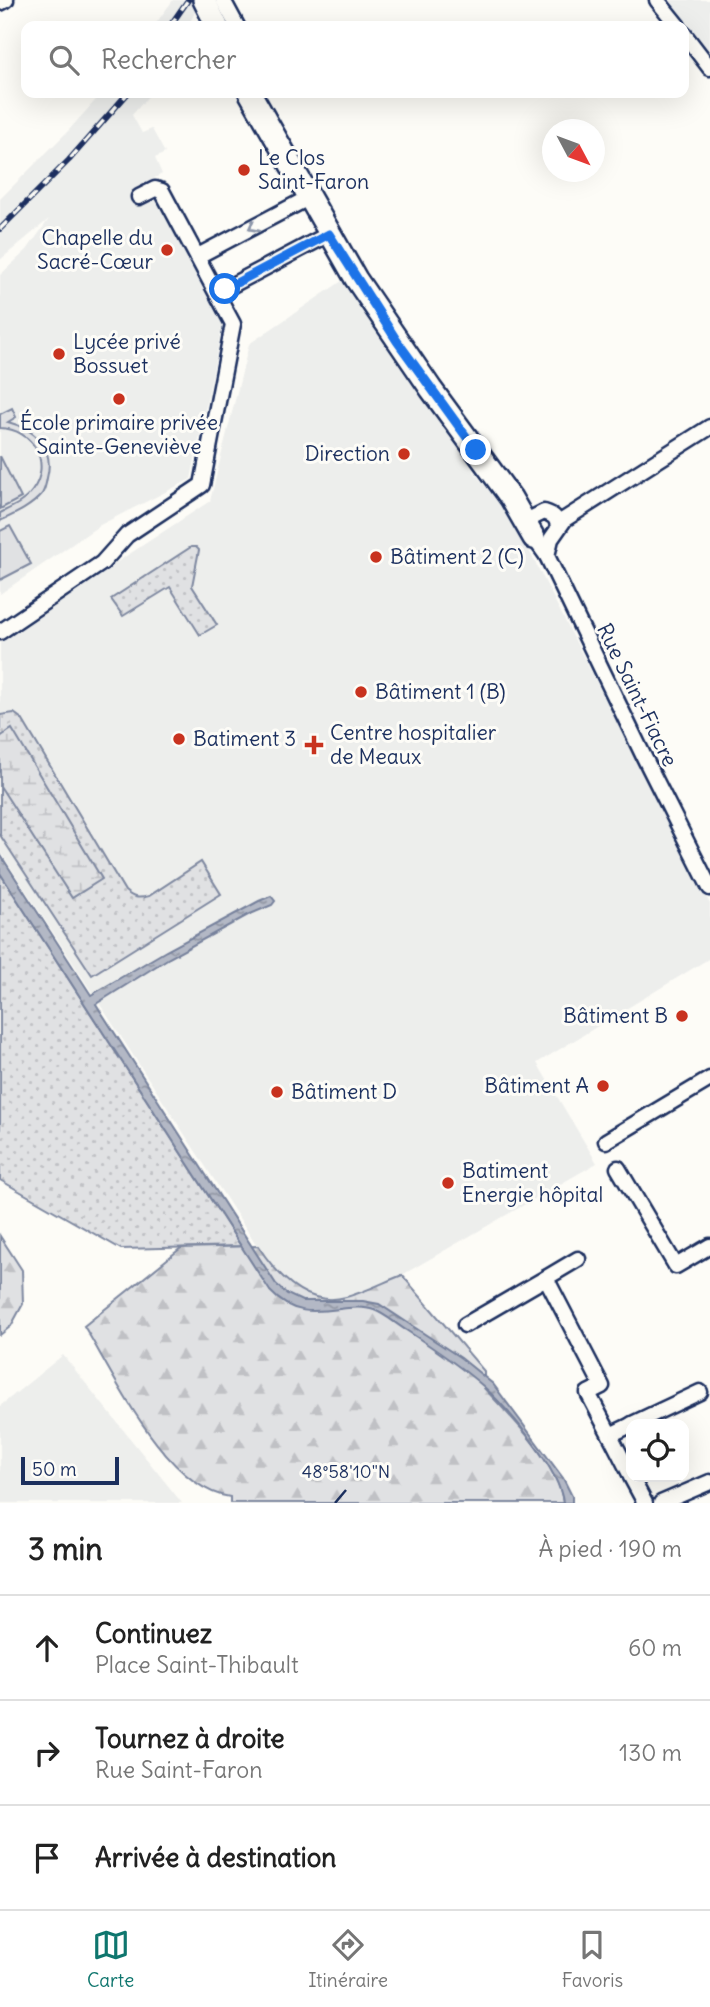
<!DOCTYPE html>
<html lang="fr">
<head>
<meta charset="utf-8">
<style>
	:root { --surface:#fff; --page:#f2f2f2; --text:#222; --muted:#767676; --line:#e0e0e0; --accent:#0f766e }
	body { margin:0; font-family:Delius,sans-serif; background:var(--page); color:var(--text) }
	.controls { position:absolute; right:21px; bottom:21px; display:grid; overflow:hidden; border-radius:14px; box-shadow:0 7px 28px #0002 }
	.controls button { width:63px; height:63px; display:grid; place-items:center; padding:0; border:0; border-bottom:2px solid var(--line); background:var(--surface); color:var(--text); font:35px sans-serif }
	.compass { position:absolute; left:542px; top:119px; width:63px; height:63px; border-radius:50%; background:var(--surface); box-shadow:0 7px 28px #0002; rotate:131deg }
	.scale { position:absolute; left:21px; bottom:18px; width:98px; box-sizing:border-box; padding-left:7px; border:4px solid #1b2f5e; border-top:0; font-size:19px; line-height:24px; white-space:nowrap; color:#1b2f5e; -webkit-text-stroke:5px #fdfcf7; paint-order:stroke }
	.stop { position:absolute; width:21px; height:21px; margin:-16px; border:5px solid #1a73e8; border-radius:50%; background:#fff }
	.stop.end { background:#1a73e8; border-color:#fff; box-shadow:0 2px 7px #0008 }
	.list { margin:0; padding:0; list-style:none }
	h2 { display:flex; justify-content:space-between; align-items:center; height:91px; margin:0; padding:0 28px; font-size:30px }
	h2 small { font-size:23px; font-weight:400; color:var(--muted) }
	.list li { display:grid; grid-template-columns:46px 1fr auto; gap:21px; align-items:center; box-sizing:border-box; height:105px; padding:0 28px; border-top:2px solid var(--line) }
	.list b { display:block; font-size:26px; white-space:nowrap }
	.list p { margin:0; font-size:23px; white-space:nowrap; color:var(--muted) }
	.list em { font-size:23px; font-style:normal; color:var(--muted) }
	.icon { flex:none; width:38px; height:38px; fill:none; stroke:currentColor; stroke-width:2; stroke-linecap:round; stroke-linejoin:round }
	.map { position:relative; flex:none; width:710px; height:1503px; overflow:hidden }
	.search { position:absolute; background:var(--surface); box-shadow:0 7px 28px #0002; left:21px; right:21px; top:21px; height:77px; display:flex; align-items:center; gap:18px; box-sizing:border-box; padding:0 24px; border-radius:14px; color:var(--muted); font-size:26px }
	.sheet { height:406px; background:var(--surface) }
	nav { display:flex; justify-content:space-around; align-items:center; box-sizing:border-box; height:98px; border-top:2px solid var(--line); background:var(--surface); font-size:19px; color:var(--muted) }
	nav a { display:grid; justify-items:center; gap:4px }
	nav .on { color:var(--accent) }
	.map>svg:first-child { display:block }
	.built { fill:#edeeec }
	.grass { fill:url(#grass-dots); stroke:#7e88a0; stroke-width:2 }
	.forest { fill:url(#forest-firs); stroke:#7e88a0; stroke-width:2 }
	.wetland { fill:url(#wetland-marsh); stroke:#7e88a0; stroke-width:2 }
	.park { fill:#e0e1e3; stroke:#7e88a0; stroke-width:2 }
	.water { fill:url(#water-ripples); stroke:#76819c; stroke-width:2 }
	.lines { fill:none; stroke-linecap:round; stroke-linejoin:round }
	.street-casing { stroke:#1b2f5e; stroke-width:19 }
	.secondary-casing { stroke:#1b2f5e; stroke-width:26 }
	.street { stroke:#fdfcf7; stroke-width:14 }
	.secondary { stroke:#fdfcf7; stroke-width:21 }
	.rail-casing { stroke:#1b2f5e; stroke-width:6 }
	.rail { stroke:#fdfcf7; stroke-width:3.5; stroke-dasharray:10; stroke-linecap:butt }
	.oneway { stroke:#8c96aa }
	.route { stroke:#1a73e8; stroke-width:9 }
	.ticks { fill:none; stroke:#1b2f5e; stroke-width:2.5 }
	.poi-dot { fill:#c8321e; stroke:#fdfcf7; stroke-width:2.5 }
	.labels { text-anchor:middle; stroke-width:6; stroke-linejoin:round; paint-order:stroke }
	.poi-label { font-size:21px; fill:#1b2f5e; stroke:#fdfcf7; text-anchor:start }
	.street-label { font-size:21px; fill:#1b2f5e; stroke:#fdfcf7 }
	.ticks-label { font-size:18px; text-anchor:middle; fill:#1b2f5e; stroke:#fdfcf7; stroke-width:6; stroke-linejoin:round; paint-order:stroke }
</style>
</head>
<body>
<div class="map">
<svg width="710" height="1503" viewBox="0 0 710 1503">
	<defs>
		<pattern id="grass-dots" width="8" height="8" patternUnits="userSpaceOnUse" patternTransform="scale(1.75)"><rect width="8" height="8" fill="#e0e1e3"/><path d="M2 2h.1M6 6h.1" fill="none" stroke="#c0c1c5" stroke-width="1.8" stroke-linecap="round"/></pattern>
		<pattern id="forest-firs" width="22" height="20" patternUnits="userSpaceOnUse" patternTransform="scale(1.75)"><rect width="22" height="20" fill="#e0e1e3"/><path d="M5 1l3.5 6h-7zM16 11l3.5 6h-7z" fill="#c0c1c5"/></pattern>
		<pattern id="wetland-marsh" width="20" height="14" patternUnits="userSpaceOnUse" patternTransform="scale(1.75)"><rect width="20" height="14" fill="#e0e1e3"/><path d="M1 5h8M5 5V1M11 12h8M15 12V8" fill="none" stroke="#c0c1c5"/></pattern>
		<pattern id="water-ripples" width="26" height="14" patternUnits="userSpaceOnUse" patternTransform="scale(1.75)"><rect width="26" height="14" fill="#b3b8c5"/><path d="M2 4q2-2 4 0t4 0M15 11q2-2 4 0t4 0" fill="none" stroke="#9196a3"/></pattern>
	</defs>
	<rect width="100%" height="100%" fill="#fdfcf7"/>
	<filter id="ink" filterUnits="userSpaceOnUse"><feTurbulence type="fractalNoise" baseFrequency=".0143" numOctaves="2"/><feDisplacementMap in="SourceGraphic" scale="14" xChannelSelector="R" yChannelSelector="G"/><feConvolveMatrix kernelMatrix="1 2 1 2 8 2 1 2 1" color-interpolation-filters="sRGB"/></filter>
	<g filter="url(#ink)">
		<g class="built">
			<path d="M173 0H190L196 10 188 26H154Z"/>
			<path d="M670 0H710V57L695 37Z"/>
			<path d="M102 93H151L132 115 142 133 152 129 165 153 155 158 162 174 144 184 152 198 160 199 223 323 201 430 191 479 100 525 0 594V275L27 250 49 219 0 260V199L68 131Z"/>
			<path d="M342 281 477 476 513 519 710 904V958L537 1063 597 1163 402 1275 344 1298 316 1299 289 1284 271 1267 0 851V639L210 501 249 344Z"/>
			<path d="M63 1355 182 1503H0V1406Z"/>
		</g>
		<g class="grass">
			<path d="M191 547H196L199 550 192 586 217 625 200 635 170 587 123 616 111 599Z"/>
			<path d="M14 713 22 719 125 891C133 898 138 899 149 896L201 862 221 894 92 975 0 835V715Z"/>
			<path d="M0 873 241 1246 121 1249 0 1180Z"/>
		</g>
		<g class="forest">
			<path d="M0 1236 22 1270 23 1304 11 1326 0 1335Z"/>
			<path d="M258 1246C277 1275 307 1308 346 1297 365 1292 384 1282 402 1275L484 1371V1388C510 1416 560 1465 563 1503H230V1497C166 1488 115 1377 84 1326L181 1248Z"/>
		</g>
		<path class="wetland" d="M12 729 102 879 72 898 0 786V737Z"/>
		<g class="park">
			<path d="M12 408 16 417 8 422C35 429 55 448 47 478 46 484 45 489 42 494 31 507 15 514 0 521V513C12 507 24 502 32 491 53 463 33 429 0 428V414Z"/>
			<path d="M0 456 21 498 0 509Z"/>
			<path d="M10 526 31 564 0 580V531Z"/>
		</g>
		<path class="water" d="M0 854 91 995 166 951 259 901 271 896 275 901 272 905 248 915 169 958 96 1004 276 1284 287 1294 302 1301H363L379 1304 461 1358 493 1384 563 1478 572 1496V1503H563C560 1469 508 1409 483 1386 459 1365 432 1347 406 1330 396 1324 385 1314 374 1310 366 1307 357 1307 348 1308 316 1312 294 1317 270 1291L0 873Z"/>
		<g class="lines">
			<defs>
				<g id="street">
					<path d="M223 0 237 26"/>
					<path d="M657 0 678 26"/>
					<path d="M0 3 6 0"/>
					<path d="M684 34 710 68"/>
					<path d="M198 256 308 198"/>
					<path d="M217 293 329 234"/>
					<path d="M530 529 532 518 544 512C553 515 557 517 558 527"/>
					<path d="M534 538 547 556 644 757 710 888"/>
					<path d="M547 556 551 539 565 519 710 427"/>
					<path d="M0 632 102 563 127 535 202 485 233 324 162 191 155 189 139 197"/>
					<path d="M606 1141 710 1079"/>
					<path d="M618 1168 676 1266 710 1246"/>
					<path d="M546 1278 578 1259"/>
					<path d="M465 1325 546 1278 602 1386 588 1393 610 1435"/>
					<path d="M632 1424 700 1392"/>
					<path d="M631 1425 610 1435 631 1476"/>
					<path d="M631 1477 645 1503"/>
					<path d="M661 1503 710 1482"/>
				</g>
				<g id="secondary">
					<path d="M204 0 217 26"/>
					<path d="M250 93 356 279 431 389 511 498 534 538"/>
				</g>
			</defs>
			<use href="#street" class="street-casing"/>
			<use href="#secondary" class="secondary-casing"/>
			<use href="#street" class="street"/>
			<use href="#secondary" class="secondary"/>
			<defs>
				<g id="rail">
					<path d="M170 26 188 0"/>
					<path d="M0 229 69 160 128 93"/>
				</g>
			</defs>
			<use href="#rail" class="rail-casing"/>
			<use href="#rail" class="rail"/>
		</g>
		<defs><path id="oneway-chevron" d="M-2-3.5L2.5 0L-2 3.5" fill="none" stroke-width="1.6" stroke-linecap="round" stroke-linejoin="round" transform="scale(1.75)"/></defs>
		<use class="oneway" href="#oneway-chevron" transform="translate(253 227) rotate(152)"/>
	</g>
	<g class="lines" filter="url(#ink)">
		<path class="route" d="M225 289 329 234 397 341 476 450"/>
	</g>
	<path class="ticks" d="M335 1503 346 1490"/>
	<g class="poi-dot">
		<circle cx="244" cy="170" r="7"/>
		<circle cx="167" cy="250" r="7"/>
		<circle cx="59" cy="354" r="7"/>
		<circle cx="119" cy="399" r="7"/>
		<circle cx="404" cy="454" r="7"/>
		<circle cx="376" cy="557" r="7"/>
		<circle cx="361" cy="692" r="7"/>
		<circle cx="179" cy="739" r="7"/>
		<path d="M310.5 734.5h7v7h7v7h-7v7h-7v-7h-7v-7h7z"/>
		<circle cx="682" cy="1016" r="7"/>
		<circle cx="603" cy="1086" r="7"/>
		<circle cx="277" cy="1092" r="7"/>
		<circle cx="448" cy="1183" r="7"/>
	</g>
	<g class="labels">
		<g class="poi-label">
			<text x="258" y="165">Le Clos<tspan x="258" dy="24">Saint-Faron</tspan></text>
			<text x="153" y="245" text-anchor="end">Chapelle du<tspan x="153" dy="24">Sacré-Cœur</tspan></text>
			<text x="73" y="349">Lycée privé<tspan x="73" dy="24">Bossuet</tspan></text>
			<text x="119" y="430" text-anchor="middle">École primaire privée<tspan x="119" dy="24">Sainte-Geneviève</tspan></text>
			<text x="390" y="461" text-anchor="end">Direction</text>
			<text x="390" y="564">Bâtiment 2 (C)</text>
			<text x="375" y="699">Bâtiment 1 (B)</text>
			<text x="330" y="740">Centre hospitalier<tspan x="330" dy="24">de Meaux</tspan></text>
			<text x="193" y="746">Batiment 3</text>
			<text x="668" y="1023" text-anchor="end">Bâtiment B</text>
			<text x="589" y="1093" text-anchor="end">Bâtiment A</text>
			<text x="291" y="1099">Bâtiment D</text>
			<text x="462" y="1178">Batiment<tspan x="462" dy="24">Energie hôpital</tspan></text>
		</g>
		<g class="street-label">
			<text transform="translate(637 695) rotate(64)" y="7">Rue Saint-Fiacre</text>
		</g>
	</g>
	<g class="ticks-label">
		<text x="346" y="1478">48°58'10"N</text>
	</g>
</svg>
<div class="controls">
<button><svg class="icon" aria-label="locate" viewBox="0 0 24 24"><circle cx="12" cy="12" r="6"/><path d="M12 2v4M12 18v4M2 12h4M18 12h4"/></svg></button>
</div>
<svg class="compass" viewBox="-18 -18 36 36"><path d="M0-13l5 13h-10z" fill="#e53935"/><path d="M0 13l5-13h-10z" fill="#767676"/></svg>
<div class="scale">50 m</div>
<div class="stop" style="left:225px;top:289px"></div>
<div class="stop end" style="left:476px;top:450px"></div>
<div class="search"><svg class="icon" aria-label="search" viewBox="0 0 24 24"><circle cx="10" cy="10" r="6"/><path d="M15 15l6 6"/></svg>Rechercher</div>
</div>
<section class="sheet">
<h2>3 min<small>À pied · 190 m</small></h2>
<ul class="list">
<li><svg class="icon" aria-label="ahead" viewBox="0 0 24 24"><path d="M12 20V5M6 11l6-6 6 6"/></svg><div><b>Continuez</b><p>Place Saint-Thibault</p></div><em>60 m</em></li>
<li><svg class="icon" aria-label="right" viewBox="0 0 24 24"><path d="M7 20v-9h11M14 6l5 5-5 5"/></svg><div><b>Tournez à droite</b><p>Rue Saint-Faron</p></div><em>130 m</em></li>
<li><svg class="icon" aria-label="arrive" viewBox="0 0 24 24"><path d="M6 21V4h12l-3 4 3 4H6"/></svg><div><b>Arrivée à destination</b></div></li>
</ul>
</section>
<nav>
<a class="on"><svg class="icon" aria-label="map" viewBox="0 0 24 24"><path d="M3 6l6-2 6 2 6-2v14l-6 2-6-2-6 2zM9 4v14M15 6v14"/></svg>Carte</a>
<a><svg class="icon" aria-label="directions" viewBox="0 0 24 24"><path d="M12 3l9 9-9 9-9-9zM9 14v-3h6M13 9l2 2-2 2"/></svg>Itinéraire</a>
<a><svg class="icon" aria-label="saved" viewBox="0 0 24 24"><path d="M7 4h10v16l-5-4-5 4z"/></svg>Favoris</a>
</nav>
</body>
</html>
